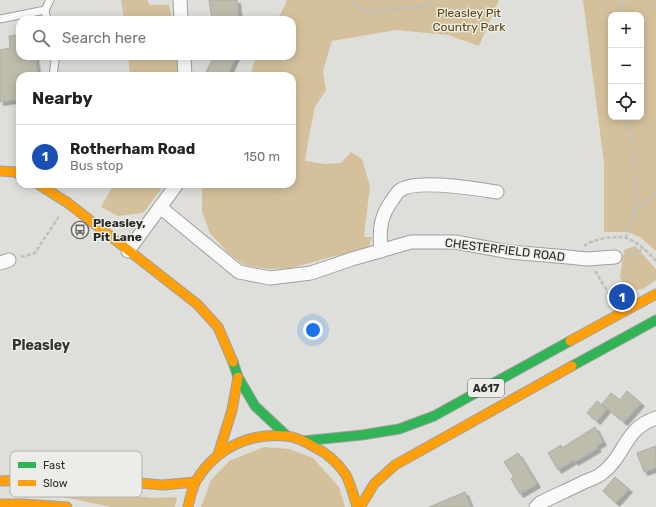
<!DOCTYPE html>
<html lang="en">
<head>
<meta charset="utf-8">
<style>
	:root { --surface:#fff; --page:#f2f2f2; --text:#222; --muted:#767676; --line:#e0e0e0; --accent:#686967 }
	body { margin:0; font-family:Rubik,sans-serif; background:var(--page); color:var(--text) }
	.controls { position:absolute; right:12px; top:12px; display:grid; overflow:hidden; border-radius:8px; box-shadow:0 2px 10px #0003 }
	.controls button { width:36px; height:36px; display:grid; place-items:center; padding:0; border:0; border-bottom:1px solid var(--line); background:var(--surface); color:var(--text); font:20px sans-serif }
	.you { position:absolute; left:313px; top:330px; width:14px; height:14px; margin:-10px; border:3px solid #fff; border-radius:50%; background:#1a73e8; box-shadow:0 0 0 6px #1a73e833 }
	.badge { display:grid; place-items:center; width:26px; height:26px; border-radius:50%; background:var(--accent); color:#fff; font-size:13px; font-weight:700 }
	.pin { position:absolute; translate:-50% -50%; border:2px solid #fff; box-shadow:0 1px 4px #0006 }
	.list { margin:0; padding:0; list-style:none }
	h2 { display:flex; justify-content:space-between; align-items:center; height:52px; margin:0; padding:0 16px; font-size:17px }
	h2 small { font-size:13px; font-weight:400; color:var(--muted) }
	.list li { display:grid; grid-template-columns:26px 1fr auto; gap:12px; align-items:center; box-sizing:border-box; height:64px; padding:0 16px; border-top:1px solid var(--line) }
	.list b { display:block; font-size:15px; white-space:nowrap }
	.list p { margin:0; font-size:13px; white-space:nowrap; color:var(--muted) }
	.list em { font-size:13px; font-style:normal; color:var(--muted) }
	.icon { flex:none; width:22px; height:22px; fill:none; stroke:currentColor; stroke-width:2; stroke-linecap:round; stroke-linejoin:round }
	.map { position:relative; flex:none; width:656px; height:507px; overflow:hidden }
	.search { position:absolute; background:var(--surface); box-shadow:0 2px 10px #0003; left:16px; top:16px; width:280px; height:44px; display:flex; align-items:center; gap:10px; box-sizing:border-box; padding:0 14px; border-radius:12px; color:var(--muted); font-size:15px }
	.panel { position:absolute; background:var(--surface); box-shadow:0 2px 10px #0003; left:16px; top:72px; width:280px; height:116px; border-radius:12px }
	.map>svg:first-child { display:block }
	.green { fill:#d4c19c; fill-rule:evenodd }
	.building { fill:#bebcab; stroke:#adaeab; filter:url(#shadow) }
	.lines { fill:none; stroke-linecap:round; stroke-linejoin:round }
	.lane-casing { stroke:#9f9f9d; stroke-width:9 }
	.street-casing { stroke:#9f9f9d; stroke-width:15 }
	.fast-casing { stroke:#9f9f9d; stroke-width:11 }
	.slow-casing { stroke:#9f9f9d; stroke-width:11 }
	.path { stroke:#bebfbe; stroke-width:2.5; stroke-dasharray:4 2; stroke-linecap:butt }
	.lane { stroke:#fafafa; stroke-width:7 }
	.street { stroke:#fafafa; stroke-width:13 }
	.fast { stroke:#30b455; stroke-width:9 }
	.slow { stroke:#ff9f0a; stroke-width:9 }
	.labels { text-anchor:middle; stroke-width:3; stroke-linejoin:round; paint-order:stroke }
	.shield { fill:#ecede8; stroke:#646462; stroke-width:1 }
	.shield-label { font-size:11px; font-weight:bold; fill:#292a28 }
	.park-label { font-size:12px; fill:#5e4307; stroke:#ecede8 }
	.poi-label { font-size:12px; font-weight:bold; fill:#292a28; stroke:#ecede8; text-anchor:start }
	.street-label { font-size:12px; fill:#292a28; stroke:#ecede8 }
	.quarter-label { font-size:14px; font-weight:bold; fill:#33342f; stroke:#ecede8 }
	.key { fill:#ecede8; stroke:#b2b2ae; stroke-width:1 }
	.key-label { font-size:11px; fill:#292a28 }
</style>
</head>
<body>
<div class="map">
<svg width="656" height="507" viewBox="0 0 656 507">
	<defs>
		<filter id="shadow"><feDropShadow dx="3.5" dy="3.5" stdDeviation="0" flood-color="#0004"/></filter>
	</defs>
	<rect width="100%" height="100%" fill="#dedfdb"/>
	<g class="green">
		<path d="M121 0H147L150 5H169L172 20H124Z"/>
		<path d="M287 0H499L479 46 448 35 396 30 332 41 323 71 326 90 315 107 309 136 305 161 325 164 341 163 351 152 362 159 370 186 364 237H372L369 246 366 250 335 256 291 268 268 269 244 265 228 253 210 233 202 212V184H292V76H250L256 56H292V20H278Z"/>
		<path d="M583 0H656V251L640 237 627 232H604V163ZM611 15H641V117H611Z"/>
		<path d="M128 56H177L178 76H130Z"/>
		<path d="M114 184H165L143 213 118 216 101 207Z"/>
		<path d="M635 246 656 269V280L643 289 628 291 620 277 624 250Z"/>
		<path d="M264 447 289 449 313 458 339 487 345 507H201L211 480 229 461Z"/>
		<path d="M60 492 118 494 154 498 177 497 175 507H111L59 496Z"/>
	</g>
	<g class="building">
		<path d="M209 0H237L239 20H212Z"/>
		<path d="M20 35V56H35L38 76H20V99L0 102V50L10 48 9 36Z"/>
		<path d="M214 56H236L227 76H204Z"/>
		<path d="M627 391 641 403 624 422 602 404 611 393 620 400Z"/>
		<path d="M597 401 607 409 597 421 587 413Z"/>
		<path d="M595 427 603 442 596 446 598 448 575 462 574 460 558 470 548 453 561 445 562 448Z"/>
		<path d="M656 446V468L644 472 637 453Z"/>
		<path d="M518 453 537 484 520 494 511 479 514 477 504 462Z"/>
		<path d="M615 477 629 489 616 503 603 491Z"/>
		<path d="M465 492 471 507H429Z"/>
	</g>
	<g class="lines">
		<defs>
			<g id="lane">
				<path d="M45 10 50 0"/>
				<path d="M0 19 45 10 47 20"/>
				<path d="M53 76 55 61 54 56"/>
			</g>
			<g id="street">
				<path d="M180 0 181 20"/>
				<path d="M184 56 185 76"/>
				<path d="M160 207 239 272 270 278 311 273 352 259 411 242H455L510 252 568 257 587 259 615 257"/>
				<path d="M128 251 177 184"/>
				<path d="M381 251C379 230 380 216 393 199 395 196 397 193 399 191 415 178 476 189 497 192"/>
				<path d="M0 263 9 260"/>
				<path d="M536 507 540 503C554 496 568 490 582 483 588 480 596 478 601 474 626 456 623 429 656 418"/>
			</g>
			<g id="fast">
				<path d="M233 362 238 377 255 406 287 436"/>
				<path d="M572 366 656 320"/>
				<path d="M303 441 362 435 399 429 434 416 570 341"/>
			</g>
			<g id="slow">
				<path d="M0 171 15 172 20 175"/>
				<path d="M38 184 68 203 197 304 218 327 233 362"/>
				<path d="M570 341 656 294"/>
				<path d="M218 455 232 410 238 377"/>
				<path d="M0 481 44 479 113 481 163 485 195 482"/>
				<path d="M0 504H23L67 507"/>
				<path d="M188 507C190 499 192 488 196 481 215 449 249 432 286 436 296 437 306 442 314 447 327 453 338 463 346 475 351 485 354 497 357 507"/>
				<path d="M360 507 374 484 395 465 572 366"/>
			</g>
		</defs>
		<use href="#lane" class="lane-casing"/>
		<use href="#street" class="street-casing"/>
		<use href="#fast" class="fast-casing"/>
		<use href="#slow" class="slow-casing"/>
		<g class="path">
			<path d="M354 0 357 6 369 12 426 6 429 0"/>
			<path d="M620 15 622 0"/>
			<path d="M625 117 634 147 635 188 634 213 627 232 626 238"/>
			<path d="M634 213 642 204 656 193"/>
			<path d="M584 246C593 239 615 235 626 238 638 242 648 252 656 261"/>
			<path d="M627 256 644 249"/>
			<path d="M21 257 35 253 59 216"/>
			<path d="M595 271 612 299"/>
		</g>
		<use href="#lane" class="lane"/>
		<use href="#street" class="street"/>
		<use href="#fast" class="fast"/>
		<use href="#slow" class="slow"/>
	</g>
	<defs>
		<symbol id="bus-ring" viewBox="-11 -11 22 22"><circle r="9.5" fill="#ecede8" stroke="#686967" stroke-width="1.5"/><path d="M-5-6H5V4H4V6H2V4H-2V6H-4V4H-5ZM-3.5-4V0h7V-4ZM-3.5 1.2v1.5H-2V1.2ZM2 1.2v1.5H3.5V1.2Z" fill="#686967"/></symbol>
	</defs>
	<g fill-rule="evenodd">
		<use href="#bus-ring" x="70" y="220" width="20" height="20"/>
	</g>
	<g class="labels">
		<rect class="shield" x="468" y="379" width="36" height="18" rx="3"/>
		<g class="shield-label">
			<text x="486" y="392">A617</text>
		</g>
		<g class="park-label">
			<text x="469" y="17">Pleasley Pit<tspan x="469" dy="14">Country Park</tspan></text>
		</g>
		<g class="poi-label">
			<text x="93" y="227">Pleasley,<tspan x="93" dy="14">Pit Lane</tspan></text>
		</g>
		<g class="street-label">
			<text transform="translate(505 250) rotate(7)" y="4">CHESTERFIELD ROAD</text>
		</g>
		<g class="quarter-label">
			<text x="41" y="350">Pleasley</text>
		</g>
	</g>
	<rect x="10" y="451" width="132" height="46" rx="6" class="key"/>
	<rect x="18" y="462" width="18" height="6" fill="#30b455"/>
	<rect x="18" y="480" width="18" height="6" fill="#ff9f0a"/>
	<g class="key-label">
		<text x="43" y="469">Fast</text>
		<text x="43" y="487">Slow</text>
	</g>
</svg>
<div class="controls">
<button>+</button>
<button>−</button>
<button><svg class="icon" aria-label="locate" viewBox="0 0 24 24"><circle cx="12" cy="12" r="6"/><path d="M12 2v4M12 18v4M2 12h4M18 12h4"/></svg></button>
</div>
<div class="you"></div>
<div class="pin badge" style="left:622px;top:297px;background:#1a4fb4">1</div>
<div class="search"><svg class="icon" aria-label="search" viewBox="0 0 24 24"><circle cx="10" cy="10" r="6"/><path d="M15 15l6 6"/></svg>Search here</div>
<section class="panel">
<h2>Nearby<small></small></h2>
<ul class="list">
<li><span class="badge" style="background:#1a4fb4">1</span><div><b>Rotherham Road</b><p>Bus stop</p></div><em>150 m</em></li>
</ul>
</section>
</div>
</body>
</html>
